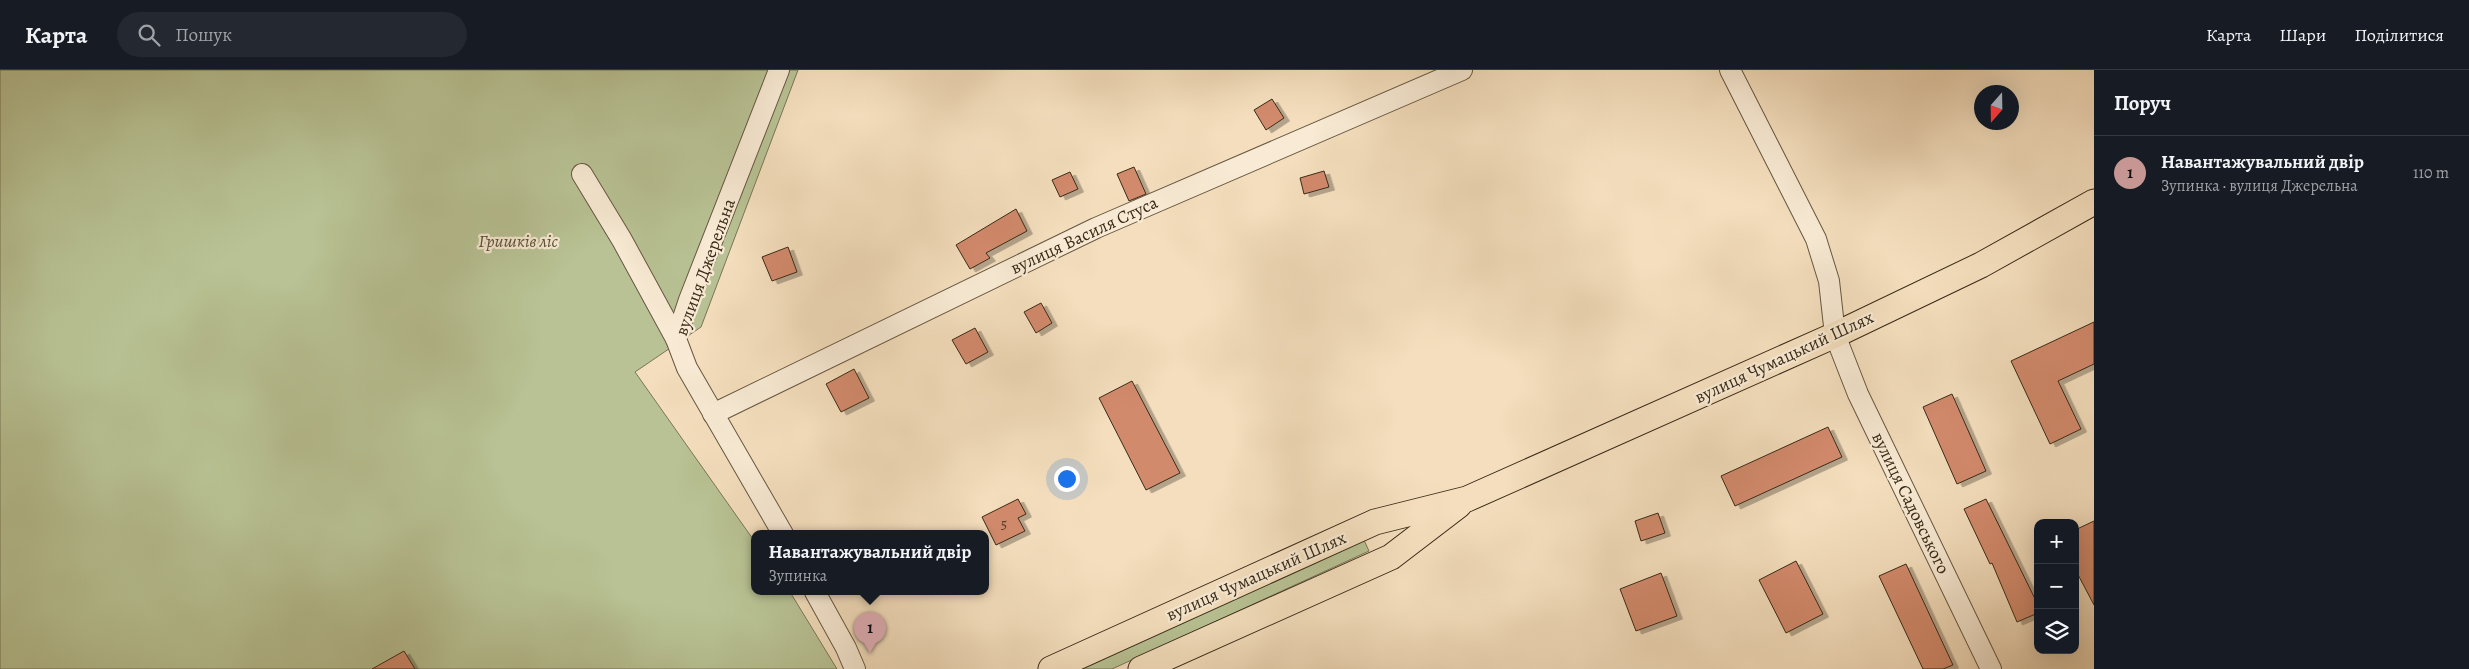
<!DOCTYPE html>
<html lang="uk">
<head>
<meta charset="utf-8">
<style>
	:root { --surface:#171b24; --page:#242831; --text:#f1f3f6; --muted:#9ea1a6; --line:#363941; --accent:#c59692 }
	body { margin:0; font-family:Alegreya,serif; background:var(--page); color:var(--text) }
	.controls { position:absolute; right:15px; bottom:15px; display:grid; overflow:hidden; border-radius:10px; box-shadow:0 5px 20px #0002 }
	.controls button { width:45px; height:45px; display:grid; place-items:center; padding:0; border:0; border-bottom:1px solid var(--line); background:var(--surface); color:var(--text); font:25px sans-serif }
	.compass { position:absolute; left:1974px; top:15px; width:45px; height:45px; border-radius:50%; background:var(--surface); box-shadow:0 5px 20px #0002; rotate:200deg }
	.you { position:absolute; left:1066px; top:408px; width:18px; height:18px; margin:-12px; border:4px solid #fff; border-radius:50%; background:#1a73e8; box-shadow:0 0 0 8px #1a73e833 }
	.badge { display:grid; place-items:center; width:32px; height:32px; border-radius:50%; background:var(--accent); color:#111; font-size:16px; font-weight:700 }
	.pin { position:absolute; translate:-50% -41px; filter:drop-shadow(0 1px 2px #0008) }
	.pin::after { content:''; position:absolute; top:26px; width:18px; height:15px; background:inherit; clip-path:polygon(0 0,100% 0,50% 100%) }
	.popup { position:absolute; left:751px; top:460px; width:238px; height:65px; box-sizing:border-box; display:grid; place-content:center; border-radius:10px; background:var(--surface); filter:drop-shadow(0 1px 4px #0005); font-size:16px; white-space:nowrap; color:var(--muted) }
	.popup b { font-size:19px; color:var(--text) }
	.popup::after { content:''; position:absolute; left:50%; top:100%; margin-left:-10px; border:10px solid transparent; border-top-color:var(--surface) }
	.list { margin:0; padding:0; list-style:none }
	h2 { display:flex; justify-content:space-between; align-items:center; height:65px; margin:0; padding:0 20px; font-size:21px }
	h2 small { font-size:16px; font-weight:400; color:var(--muted) }
	.list li { display:grid; grid-template-columns:32px 1fr auto; gap:15px; align-items:center; box-sizing:border-box; height:75px; padding:0 20px; border-top:1px solid var(--line) }
	.list b { display:block; font-size:19px; white-space:nowrap }
	.list p { margin:0; font-size:16px; white-space:nowrap; color:var(--muted) }
	.list em { font-size:16px; font-style:normal; color:var(--muted) }
	.icon { flex:none; width:28px; height:28px; fill:none; stroke:currentColor; stroke-width:2; stroke-linecap:round; stroke-linejoin:round }
	.map { position:relative; flex:none; width:2094px; height:599px; overflow:hidden }
	header { display:flex; align-items:center; gap:30px; box-sizing:border-box; height:70px; padding:0 25px; background:var(--surface); border-bottom:1px solid var(--line) }
	header strong { font-size:24px }
	nav { display:flex; gap:28px; margin-inline-start:auto; font-size:18px }
	.search { width:350px; height:45px; background:var(--page); display:flex; align-items:center; gap:12px; box-sizing:border-box; padding:0 18px; border-radius:28px; color:var(--muted); font-size:19px }
	main { display:flex }
	aside { flex:1; background:var(--surface) }
	.map>svg:first-child { display:block }
	.green { fill:#b8c294; stroke:#787656 }
	.building { fill:#d28a6c; stroke:#382a17; filter:url(#shadow) }
	.lines { fill:none; stroke-linecap:round; stroke-linejoin:round }
	.minor-casing { stroke:#675740; stroke-width:22 }
	.major-casing { stroke:#382a17; stroke-width:27 }
	.minor { stroke:#f8ead4; stroke-width:20 }
	.major { stroke:#f4debd; stroke-width:25 }
	.labels { text-anchor:middle; stroke-width:4.5; stroke-linejoin:round; paint-order:stroke }
	.number-label { font-size:15px; fill:#5e422c }
	.street-label { font-size:18px; fill:#382a17; stroke:#f8ead4 }
	.park-label { font-size:18px; font-style:italic; fill:#585036; stroke:#f8ead4 }
</style>
</head>
<body>
<header>
<strong>Карта</strong>
<div class="search"><svg class="icon" aria-label="search" viewBox="0 0 24 24"><circle cx="10" cy="10" r="6"/><path d="M15 15l6 6"/></svg>Пошук</div>
<nav><a>Карта</a><a>Шари</a><a>Поділитися</a></nav>
</header>
<main>
<div class="map">
<svg width="2094" height="599" viewBox="0 0 2094 599">
	<defs>
		<filter id="shadow"><feDropShadow dx="5.5" dy="3" stdDeviation="0" flood-color="#0004"/></filter>
	</defs>
	<rect width="100%" height="100%" fill="#f4debd"/>
	<filter id="stains"><feTurbulence type="fractalNoise" baseFrequency=".004" numOctaves="4"/><feColorMatrix values="0 0 0 0 .2 0 0 0 0 .09 0 0 0 0 .02 0 0 0 .5 -.17"/></filter>
	<radialGradient id="worn" r=".72"><stop offset=".6" stop-color="#630" stop-opacity="0"/><stop offset="1" stop-color="#630" stop-opacity=".3"/></radialGradient>
	<g class="green">
		<path d="M0 0H798L701 257 635 302 755 472V522H790L837 599H0Z"/>
		<path d="M1363 468 1369 481 1112 599H1078Z"/>
	</g>
	<g class="building">
		<path d="M1272 29 1284 48 1266 60 1254 40Z"/>
		<path d="M1134 97 1146 124 1129 131 1117 104Z"/>
		<path d="M1324 101 1329 117 1304 124 1300 108Z"/>
		<path d="M1070 102 1078 119 1060 127 1052 110Z"/>
		<path d="M1016 139 1027 161 986 183 990 188 970 199 956 175Z"/>
		<path d="M788 177 797 202 772 211 762 187Z"/>
		<path d="M1041 233 1052 253 1036 263 1024 242Z"/>
		<path d="M2094 252V294L2058 311 2081 359 2050 374 2011 291Z"/>
		<path d="M975 258 988 282 966 294 952 270Z"/>
		<path d="M854 299 869 328 841 342 826 314Z"/>
		<path d="M1132 311 1180 403 1146 420 1099 328Z"/>
		<path d="M1952 324 1986 401 1957 414 1923 337Z"/>
		<path d="M1828 357 1842 387 1735 436 1721 406Z"/>
		<path d="M1018 429 1026 444 1018 448 1025 461 996 475 982 447Z"/>
		<path d="M1986 429 2038 535V543L2017 552 1992 493 1990 494 1964 439Z"/>
		<path d="M1658 443 1665 463 1641 471 1635 451Z"/>
		<path d="M2094 451V535L2075 499V460Z"/>
		<path d="M1796 491 1823 544 1786 563 1759 510Z"/>
		<path d="M1906 494 1953 595 1943 599H1923L1879 506Z"/>
		<path d="M1661 503 1677 546 1636 561 1620 519Z"/>
		<path d="M404 581 415 599H372Z"/>
	</g>
	<g class="lines">
		<defs>
			<g id="minor">
				<path d="M779 0 689 230 676 269 687 298 783 464"/>
				<path d="M1730 0 1816 169 1829 211 1835 265 1858 324 1991 599"/>
				<path d="M582 104 622 170 676 269"/>
				<path d="M713 344 1096 158 1462 0"/>
				<path d="M815 522 846 578 855 599"/>
			</g>
			<g id="major">
				<path d="M1051 599 1375 452 1467 429 1835 265 1981 195 2094 132"/>
				<path d="M1141 599 1391 487 1459 435"/>
			</g>
		</defs>
		<use href="#minor" class="minor-casing"/>
		<use href="#major" class="major-casing"/>
		<use href="#minor" class="minor"/>
		<use href="#major" class="major"/>
	</g>
	<g class="labels">
		<g class="number-label">
			<text x="1004" y="459">5</text>
		</g>
		<g class="street-label">
			<text transform="translate(1084 165) rotate(-25)" y="6">вулиця Василя Стуса</text>
			<text transform="translate(705 197) rotate(-70)" y="6">вулиця Джерельна</text>
			<text transform="translate(1784 287) rotate(-25)" y="6">вулиця Чумацький Шлях</text>
			<text transform="translate(1911 433) rotate(64)" y="6">вулиця Садовського</text>
			<text transform="translate(1256 506) rotate(-24)" y="6">вулиця Чумацький Шлях</text>
		</g>
		<g class="park-label">
			<text x="518" y="177">Гришків ліс</text>
		</g>
	</g>
	<rect width="100%" height="100%" filter="url(#stains)"/>
	<rect width="100%" height="100%" fill="url(#worn)"/>
</svg>
<div class="controls">
<button>+</button>
<button>−</button>
<button><svg class="icon" aria-label="layers" viewBox="0 0 24 24"><path d="M12 4l9 5-9 5-9-5zM3 14l9 5 9-5"/></svg></button>
</div>
<svg class="compass" viewBox="-18 -18 36 36"><path d="M0-13l5 13h-10z" fill="#e53935"/><path d="M0 13l5-13h-10z" fill="#9ea1a6"/></svg>
<div class="you"></div>
<div class="pin badge" style="left:870px;top:583px">1</div>
<div class="popup"><b>Навантажувальний двір</b>Зупинка</div>
</div>
<aside>
<h2>Поруч<small></small></h2>
<ul class="list">
<li><span class="badge">1</span><div><b>Навантажувальний двір</b><p>Зупинка · вулиця Джерельна</p></div><em>110 m</em></li>
</ul>
</aside>
</main>
</body>
</html>
